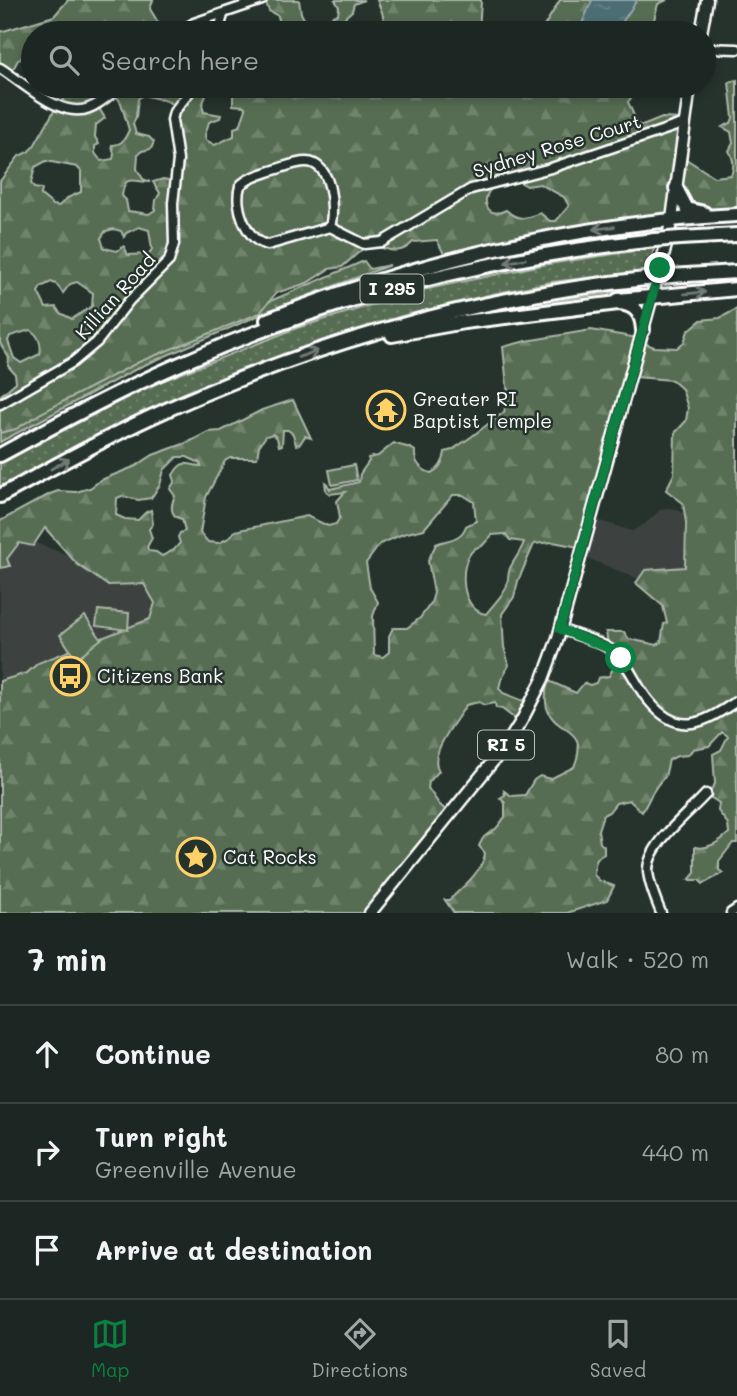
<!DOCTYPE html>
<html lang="en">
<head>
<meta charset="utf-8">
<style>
	:root { --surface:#1c2622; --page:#29322f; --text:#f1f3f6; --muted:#a0a5a5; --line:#3a4340; --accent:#0b8043 }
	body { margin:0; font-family:Mali,sans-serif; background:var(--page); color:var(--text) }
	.stop { position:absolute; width:21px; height:21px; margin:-16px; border:5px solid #0b8043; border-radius:50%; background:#fff }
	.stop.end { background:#0b8043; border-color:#fff; box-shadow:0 2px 7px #0008 }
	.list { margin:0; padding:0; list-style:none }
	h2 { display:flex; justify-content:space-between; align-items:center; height:91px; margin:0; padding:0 28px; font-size:30px }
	h2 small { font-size:23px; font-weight:400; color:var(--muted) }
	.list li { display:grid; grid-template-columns:46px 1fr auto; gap:21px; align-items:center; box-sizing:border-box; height:98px; padding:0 28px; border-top:2px solid var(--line) }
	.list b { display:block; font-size:26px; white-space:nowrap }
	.list p { margin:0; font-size:23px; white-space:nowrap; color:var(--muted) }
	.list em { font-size:23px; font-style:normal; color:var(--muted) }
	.icon { flex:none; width:38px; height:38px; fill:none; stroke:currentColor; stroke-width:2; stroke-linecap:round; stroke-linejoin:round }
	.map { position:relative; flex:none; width:737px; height:913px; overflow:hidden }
	.search { position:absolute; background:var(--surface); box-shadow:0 4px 10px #0003; left:21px; right:21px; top:21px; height:77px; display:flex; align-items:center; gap:18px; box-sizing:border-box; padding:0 24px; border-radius:38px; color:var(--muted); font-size:26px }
	.sheet { height:385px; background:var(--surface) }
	nav { display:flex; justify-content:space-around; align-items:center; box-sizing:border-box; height:98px; border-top:2px solid var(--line); background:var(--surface); font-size:19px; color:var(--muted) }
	nav a { display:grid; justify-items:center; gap:4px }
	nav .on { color:var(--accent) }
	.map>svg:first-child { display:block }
	.built { fill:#3c4240 }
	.grass { fill:url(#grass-dots); stroke:#abb6a8; stroke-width:2 }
	.forest { fill:url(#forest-firs); stroke:#abb6a8; stroke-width:2; fill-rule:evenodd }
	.garden { fill:#576d52; stroke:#abb6a8; stroke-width:2 }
	.water { fill:url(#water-ripples); stroke:#94a7ac; stroke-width:2 }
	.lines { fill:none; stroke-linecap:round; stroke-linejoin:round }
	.minor-casing { stroke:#fff; stroke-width:13 }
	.major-casing { stroke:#fff; stroke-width:15 }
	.highway-casing { stroke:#fff; stroke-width:18 }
	.minor { stroke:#26332d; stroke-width:8 }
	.major { stroke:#26332d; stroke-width:10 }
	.highway { stroke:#26332d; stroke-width:12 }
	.highway-bridge-casing { stroke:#fff; stroke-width:18; stroke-linecap:butt }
	.highway-bridge { stroke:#26332d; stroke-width:12 }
	.oneway { stroke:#727a76 }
	.route { stroke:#0b8043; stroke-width:9 }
	.labels { text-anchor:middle; stroke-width:5; stroke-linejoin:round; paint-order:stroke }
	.shield { fill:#26332d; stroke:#bec2c0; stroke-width:2 }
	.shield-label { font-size:18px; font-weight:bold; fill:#fff }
	.street-label { font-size:19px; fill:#fff; stroke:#26332d }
	.poi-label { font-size:19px; fill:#fff; stroke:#26332d; text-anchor:start }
</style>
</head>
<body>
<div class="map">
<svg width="737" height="913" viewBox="0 0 737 913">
	<defs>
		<pattern id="grass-dots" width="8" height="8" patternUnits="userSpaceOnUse" patternTransform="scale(1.75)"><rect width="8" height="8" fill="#576d52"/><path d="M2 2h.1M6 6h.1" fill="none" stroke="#70836c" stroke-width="1.8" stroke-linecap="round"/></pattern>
		<pattern id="forest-firs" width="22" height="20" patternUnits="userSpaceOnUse" patternTransform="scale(1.75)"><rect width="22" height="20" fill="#576d52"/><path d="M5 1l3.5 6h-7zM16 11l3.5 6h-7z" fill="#70836c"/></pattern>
		<pattern id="water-ripples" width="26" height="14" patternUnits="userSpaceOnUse" patternTransform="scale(1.75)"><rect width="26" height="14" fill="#4d6d74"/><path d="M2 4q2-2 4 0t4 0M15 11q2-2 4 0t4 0" fill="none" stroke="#688389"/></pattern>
	</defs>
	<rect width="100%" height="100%" fill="#26332d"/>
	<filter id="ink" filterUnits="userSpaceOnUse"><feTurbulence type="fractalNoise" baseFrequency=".0143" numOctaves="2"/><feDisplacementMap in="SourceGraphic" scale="14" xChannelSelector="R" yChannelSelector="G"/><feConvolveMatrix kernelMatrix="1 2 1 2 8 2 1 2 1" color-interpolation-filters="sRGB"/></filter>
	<g filter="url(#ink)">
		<g class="built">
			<path d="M666 508 676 509 684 514 685 567 646 570 639 579 582 556 594 519 632 531 645 524 660 510Z"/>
			<path d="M23 538 186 601 0 913V550Z"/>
		</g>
		<g class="grass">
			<path d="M645 228 654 232 558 243 455 264 483 255Z"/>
			<path d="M654 248 649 271 551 282 488 295 402 316 321 341 238 371 158 406 77 445 0 488V463L147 387 297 328 413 292 542 265Z"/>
			<path d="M364 261 370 269 390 265 283 305 140 367 0 442V425L125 363Z"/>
			<path d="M640 289 626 295 465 318 568 299Z"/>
		</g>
		<g class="forest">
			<path d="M68 0H153L150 9 159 24 152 26 149 33H33L32 52 18 60 11 73 0 66V32L54 16Z"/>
			<path d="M265 0H299L301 13 308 27 338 14 339 7 335 0H364L354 4 352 11 344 18 349 33H280L281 28 278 16 269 11Z"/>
			<path d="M377 0H481C481 11 478 23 481 33H367L381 30 385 25 382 12Z"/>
			<path d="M560 0H667L658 4 654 20 657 33H540Z"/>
			<path d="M737 80V221L681 227 667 224 446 258 437 240 413 242C397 259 386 246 367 245L342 267 329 269 307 283 276 293 260 313 139 362 41 413 16 429 0 433V396L16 382 15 374 8 366 9 358 0 343V181L19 156 28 152 34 146 58 104 61 105 70 86H171L184 97 193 86H202L208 91 202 105 204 112 221 115 220 118 209 122 205 135 206 140 215 145 234 136V128L240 126 246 109 244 106 233 105V86H240L244 92 250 94 254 86H643V90L635 93 628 102 638 125H645L662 118 682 119 683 157 714 177 731 175C735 166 734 159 729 151L733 143 731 132 722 127 731 123 733 118 729 82ZM114 93 121 103 129 130C125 139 122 145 112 145L114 154 113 159 101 161 95 153V146L99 144 95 137 96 125 105 118 97 105ZM143 95 167 101 176 107 168 127 177 162 174 181 163 179 153 182 160 193 156 200 155 210 149 214 128 211 126 200 122 196C125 173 132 182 150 182L143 179 137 169 138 154 142 151 151 149 154 142 149 137 136 134 133 124 136 117 138 99ZM46 161 77 167 81 171V192L67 198 59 206 53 205 41 195 42 189 34 188 31 183 35 167ZM511 180 518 181 527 186 540 184 564 197 569 206 556 221H550L540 213C526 219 518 221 506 210 486 221 479 196 494 187 499 184 506 182 511 180ZM139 227 149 230 152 249 149 254 128 255 124 246 117 251 104 248 101 238 106 231 114 229 121 231 124 237 126 233ZM51 282 56 284 63 293 70 284 77 282 93 293 92 306 72 319 60 313 56 307 46 308 38 292 41 287ZM30 330C39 335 42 345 40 354L21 363 14 358 8 341 10 336Z"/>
			<path d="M737 309V843H733L719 861V870L723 873 703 884 699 880H689L695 873V847C708 850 719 842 729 833L728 824 718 811 719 803 707 795 715 784 713 754 721 750 728 736 722 732 709 746 693 749 688 755 677 756 669 760 665 777C654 785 649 801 642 812L629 800 616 803 609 812 603 815 598 830 600 843 604 846V854C594 858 595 866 594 875L600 881 614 886 607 900 567 913H454L445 900H449C462 888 483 871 485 853L479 846C484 835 485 836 494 830 498 828 502 820 505 817V803L500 798 505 795 504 791 512 796 525 795 534 780 540 776 550 779 574 767C591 725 555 735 547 708 544 700 547 688 547 680L576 693 584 683 590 685 596 683 598 678 609 676 617 661 608 644 606 632H624L629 639 657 645 661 642 664 624 667 623 663 606 636 583 645 570 685 567 686 523 683 503 666 490 674 474 675 433 686 421 688 408 682 389 672 380 635 377 584 548 553 542 534 544 518 581 514 597 502 614 504 647 509 665 501 680 499 688 503 693 529 703 519 722 502 709 496 708 495 703 484 705 479 702 466 705C457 721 427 754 439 771L429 782 428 788 439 804 450 814 370 913H0V681L27 673 38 663 150 619 155 603 144 584 107 585 77 564 45 528 33 546 19 543 7 559 10 566 0 568V521L50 494 58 491 76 492 90 488 101 480 136 466 153 455 189 442 208 432 221 431 262 410 293 400 311 438 305 436 300 444 296 445 293 434 288 430H283L282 445 279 446 277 438 273 434 266 436 259 446 257 458H230L225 461 206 497 200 533 208 542 219 543 229 538 235 531 307 516 328 526 336 524 340 517 337 501 345 492 330 494 326 491 325 481 330 489 359 482 360 474 369 461 368 458 378 456 394 443C401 447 409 445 415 451 414 462 421 470 431 473 440 469 444 461 445 452L452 450 471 437 504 412 508 396 503 347 526 341 591 330 644 339V343L654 347 677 348 684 342 688 331 701 320 720 318ZM177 457H187L200 463 201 466C186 465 183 458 173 475L175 481 170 489 175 496C170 506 170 517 182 519L185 531 180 533 178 537 180 543 174 550 162 556 156 552 149 551 147 547 152 538 149 529 153 524 151 510 146 512 138 520 125 519 116 515 117 498 122 496 138 500 151 498 160 485 164 470ZM453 495H463L474 502 476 521 466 526C461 540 449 539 436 544L428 561 434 593 431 603 420 618 407 628H393L389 636V652L383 657 374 655 373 616 378 602 370 588 366 563 380 544 403 534 424 529ZM505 534 510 540 524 542C521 551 516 557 511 566 507 573 509 581 506 588 502 596 492 606 486 614 456 610 458 548 482 546L492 535Z"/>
		</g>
		<g class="garden">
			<path d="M354 465 357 480 332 485 329 470Z"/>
			<path d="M98 610 129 613 128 630 96 626Z"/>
			<path d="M85 616 101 639 76 659 60 635Z"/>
		</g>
		<path class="water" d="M592 0H637L615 33H578Z"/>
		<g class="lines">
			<defs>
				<g id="minor">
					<path d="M177 33 194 23 262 0"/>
					<path d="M218 33 223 15"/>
					<path d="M704 48 737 49"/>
					<path d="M0 68C23 82 61 120 89 108 101 104 111 93 121 86"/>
					<path d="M330 227C335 209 332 162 306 162 296 162 284 167 274 170 263 174 248 177 240 186 234 206 246 241 268 245L330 227 364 244 382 242 471 189 551 168 685 123"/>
					<path d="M0 404 73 362 97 342 129 301 169 261 174 244 173 203 178 160 172 120 174 112 194 86"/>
					<path d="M560 629C578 636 605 642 619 656 631 669 637 687 649 701 679 738 704 723 737 701"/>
					<path d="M661 913C656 900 649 885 648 871 647 845 689 813 706 794"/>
					<path d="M731 913 737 909"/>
				</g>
				<g id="major">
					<path d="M701 33 707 0"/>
					<path d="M370 913 507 744 522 720 543 679 558 638 664 253 672 219 690 86"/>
				</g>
				<g id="highway">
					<path d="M676 188 687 209 704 213"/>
					<path d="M680 238 737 235"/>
					<path d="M670 276 737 272"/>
					<path d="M618 300 737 289"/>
					<path d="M267 320C419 261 574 223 737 215"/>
					<path d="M392 335 464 322 618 303C635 304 642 313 643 330"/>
					<path d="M0 455C59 423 118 391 180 364 329 297 492 257 655 240"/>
					<path d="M0 496C50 469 99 441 151 417 307 345 474 297 645 279"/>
				</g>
			</defs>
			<use href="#minor" class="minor-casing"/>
			<use href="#major" class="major-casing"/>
			<use href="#highway" class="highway-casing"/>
			<use href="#minor" class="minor"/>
			<use href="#major" class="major"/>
			<use href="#highway" class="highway"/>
			<defs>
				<g id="highway-bridge">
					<path d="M655 240 680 238"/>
					<path d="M645 279 670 276"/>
				</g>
			</defs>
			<use href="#highway-bridge" class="highway-bridge-casing"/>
			<use href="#highway-bridge" class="highway-bridge"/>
		</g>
		<defs><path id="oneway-shaft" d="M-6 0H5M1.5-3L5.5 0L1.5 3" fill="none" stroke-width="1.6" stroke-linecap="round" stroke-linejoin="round" transform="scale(1.75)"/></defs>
		<g class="oneway">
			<use href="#oneway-shaft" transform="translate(604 228) rotate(172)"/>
			<use href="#oneway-shaft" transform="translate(515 261) rotate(169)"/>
			<use href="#oneway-shaft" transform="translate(695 293) rotate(-5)"/>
			<use href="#oneway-shaft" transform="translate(308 354) rotate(-19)"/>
			<use href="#oneway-shaft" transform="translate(60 464) rotate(-29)"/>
		</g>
	</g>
	<g class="lines" filter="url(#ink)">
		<path class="route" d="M621 658 612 650 560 629 660 268"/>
	</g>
	<defs>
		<symbol id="temple-ring" viewBox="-11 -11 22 22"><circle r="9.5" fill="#26332d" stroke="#ffd166" stroke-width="1.5"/><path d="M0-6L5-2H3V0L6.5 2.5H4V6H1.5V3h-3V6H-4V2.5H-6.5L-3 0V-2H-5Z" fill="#ffd166"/></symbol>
		<symbol id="bus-ring" viewBox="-11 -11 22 22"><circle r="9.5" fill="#26332d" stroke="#ffd166" stroke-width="1.5"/><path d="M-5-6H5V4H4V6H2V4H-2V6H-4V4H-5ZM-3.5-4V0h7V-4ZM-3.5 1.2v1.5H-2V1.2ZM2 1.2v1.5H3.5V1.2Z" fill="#ffd166"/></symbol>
		<symbol id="sight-ring" viewBox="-11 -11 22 22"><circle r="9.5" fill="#26332d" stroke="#ffd166" stroke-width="1.5"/><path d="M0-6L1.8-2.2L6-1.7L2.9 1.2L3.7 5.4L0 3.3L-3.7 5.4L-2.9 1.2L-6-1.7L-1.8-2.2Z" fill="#ffd166"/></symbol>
	</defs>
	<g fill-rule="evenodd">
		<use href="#temple-ring" x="364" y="388" width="44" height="44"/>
		<use href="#bus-ring" x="48" y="654" width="44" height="44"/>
		<use href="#sight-ring" x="174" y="835" width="44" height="44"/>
	</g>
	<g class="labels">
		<g class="shield">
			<rect x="360.5" y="274.5" width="63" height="29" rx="5"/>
			<rect x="478" y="730.5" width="56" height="29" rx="5"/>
		</g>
		<g class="shield-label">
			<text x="392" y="295">I 295</text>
			<text x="506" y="751">RI 5</text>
		</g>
		<g class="street-label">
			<text transform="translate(557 146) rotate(-17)" y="7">Sydney Rose Court</text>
			<text transform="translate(115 296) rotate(-48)" y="7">Killian Road</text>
		</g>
		<g class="poi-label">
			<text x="413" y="406">Greater RI<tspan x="413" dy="22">Baptist Temple</tspan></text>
			<text x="97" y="683">Citizens Bank</text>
			<text x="223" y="864">Cat Rocks</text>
		</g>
	</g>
</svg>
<div class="stop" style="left:621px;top:658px"></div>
<div class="stop end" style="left:660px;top:268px"></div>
<div class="search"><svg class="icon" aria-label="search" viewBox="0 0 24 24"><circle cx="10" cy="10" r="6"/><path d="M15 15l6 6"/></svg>Search here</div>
</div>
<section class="sheet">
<h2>7 min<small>Walk · 520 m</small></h2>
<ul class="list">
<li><svg class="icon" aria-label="ahead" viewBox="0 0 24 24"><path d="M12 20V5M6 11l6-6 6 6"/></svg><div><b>Continue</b></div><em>80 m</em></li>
<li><svg class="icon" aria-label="right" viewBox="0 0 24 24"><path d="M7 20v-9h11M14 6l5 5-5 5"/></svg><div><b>Turn right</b><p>Greenville Avenue</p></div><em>440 m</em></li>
<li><svg class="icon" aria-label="arrive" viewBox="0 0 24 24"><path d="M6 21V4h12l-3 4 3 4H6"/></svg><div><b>Arrive at destination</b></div></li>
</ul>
</section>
<nav>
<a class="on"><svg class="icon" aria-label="map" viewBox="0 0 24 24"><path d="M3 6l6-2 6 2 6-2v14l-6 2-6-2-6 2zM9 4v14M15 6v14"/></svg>Map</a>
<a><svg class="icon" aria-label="directions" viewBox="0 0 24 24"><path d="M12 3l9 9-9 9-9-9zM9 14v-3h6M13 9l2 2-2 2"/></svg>Directions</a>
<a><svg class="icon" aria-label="saved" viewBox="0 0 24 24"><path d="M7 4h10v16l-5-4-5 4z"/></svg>Saved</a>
</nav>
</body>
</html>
